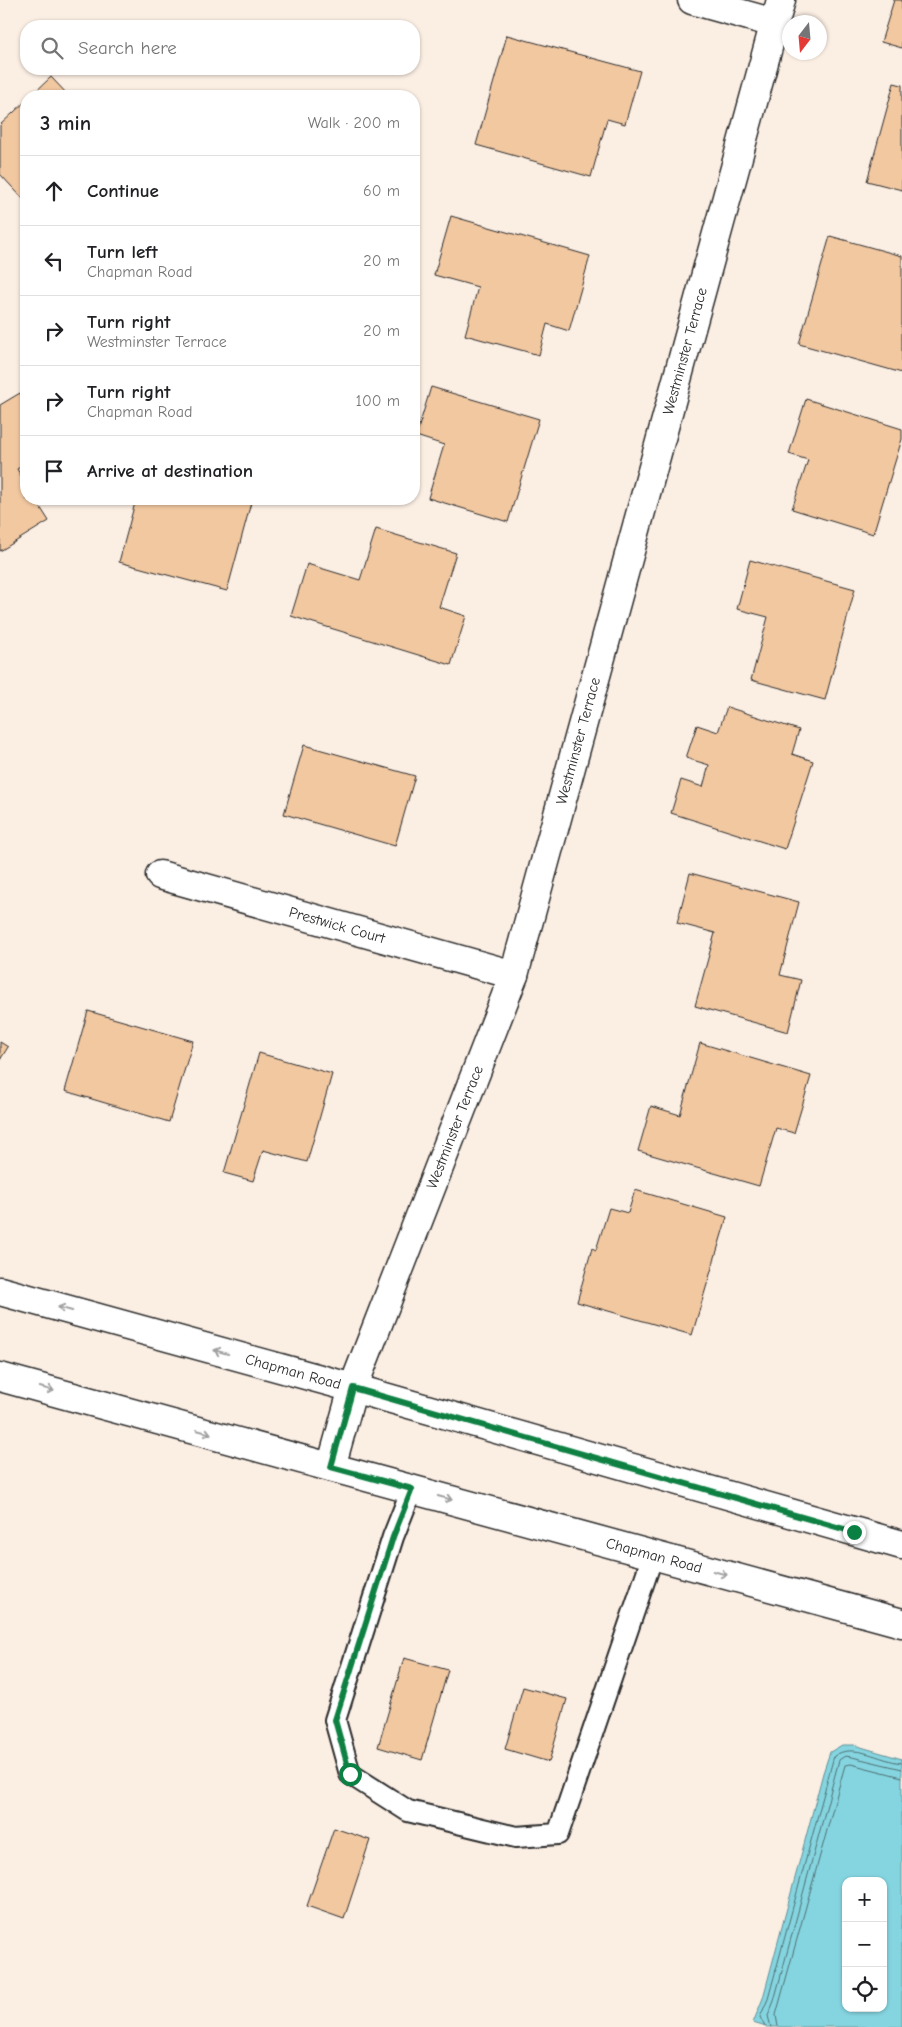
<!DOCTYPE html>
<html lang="en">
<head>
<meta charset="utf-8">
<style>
	:root { --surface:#fff; --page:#f6f6f6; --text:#202124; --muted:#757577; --line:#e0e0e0 }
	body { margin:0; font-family:"Comic Neue",sans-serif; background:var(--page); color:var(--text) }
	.controls { position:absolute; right:15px; bottom:15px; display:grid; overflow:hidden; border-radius:10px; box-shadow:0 1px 4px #0004 }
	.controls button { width:45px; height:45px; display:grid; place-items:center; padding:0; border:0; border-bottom:1px solid var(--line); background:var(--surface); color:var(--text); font:25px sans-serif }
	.compass { position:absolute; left:782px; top:15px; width:45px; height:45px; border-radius:50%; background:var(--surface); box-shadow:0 1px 4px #0004; rotate:196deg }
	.stop { position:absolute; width:15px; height:15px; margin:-11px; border:4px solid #0b8043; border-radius:50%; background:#fff }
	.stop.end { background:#0b8043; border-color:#fff; box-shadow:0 1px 5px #0008 }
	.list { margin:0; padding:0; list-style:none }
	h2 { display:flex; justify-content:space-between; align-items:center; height:65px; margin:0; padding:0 20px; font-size:21px }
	h2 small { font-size:16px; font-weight:400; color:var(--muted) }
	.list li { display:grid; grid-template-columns:32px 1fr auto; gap:15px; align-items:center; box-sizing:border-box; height:70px; padding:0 20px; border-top:1px solid var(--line) }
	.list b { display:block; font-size:19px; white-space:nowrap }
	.list p { margin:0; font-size:16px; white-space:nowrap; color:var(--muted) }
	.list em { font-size:16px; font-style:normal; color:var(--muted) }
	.icon { flex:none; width:28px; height:28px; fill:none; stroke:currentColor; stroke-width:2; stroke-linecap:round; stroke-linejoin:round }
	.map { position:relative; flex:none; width:902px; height:2027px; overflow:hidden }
	.search { position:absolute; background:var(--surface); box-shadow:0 1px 4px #0004; left:20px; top:20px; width:400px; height:55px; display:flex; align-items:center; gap:12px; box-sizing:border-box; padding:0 18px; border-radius:20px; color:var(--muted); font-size:19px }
	.panel { position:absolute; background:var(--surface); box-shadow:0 1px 4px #0004; left:20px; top:90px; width:400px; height:415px; border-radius:20px }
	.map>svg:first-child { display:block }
	.water { fill:#85d5e0; stroke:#619198; fill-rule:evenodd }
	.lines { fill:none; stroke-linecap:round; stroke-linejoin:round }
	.shore { stroke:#4f6f73; stroke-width:1 }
	.building { fill:#f2c8a1; stroke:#2b2b2b }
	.lane-casing { stroke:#2b2b2b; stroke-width:24 }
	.street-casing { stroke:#2b2b2b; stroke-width:31 }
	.secondary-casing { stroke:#2b2b2b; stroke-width:31 }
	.lane { stroke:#fff; stroke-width:20 }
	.street { stroke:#fff; stroke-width:28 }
	.secondary { stroke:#fff; stroke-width:28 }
	.oneway { stroke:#a0a0a0 }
	.route { stroke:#0b8043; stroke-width:6 }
	.labels { text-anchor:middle; stroke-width:4; stroke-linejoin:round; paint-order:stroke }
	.street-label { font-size:15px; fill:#2b2b2b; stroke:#fff }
</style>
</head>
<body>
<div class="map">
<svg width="902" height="2027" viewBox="0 0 902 2027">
	<rect width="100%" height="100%" fill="#fbeee3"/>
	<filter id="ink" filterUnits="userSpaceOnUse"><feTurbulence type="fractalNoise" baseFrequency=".02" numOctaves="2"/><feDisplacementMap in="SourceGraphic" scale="10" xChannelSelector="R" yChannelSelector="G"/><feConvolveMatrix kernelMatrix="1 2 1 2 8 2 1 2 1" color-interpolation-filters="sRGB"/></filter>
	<g filter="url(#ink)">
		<path class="water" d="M842 1745H854L902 1759V2027H766L753 2023 763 1998 823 1773 830 1752ZM846 1881H883V2008H846Z"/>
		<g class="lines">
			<g class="shore">
				<path d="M765 2027 760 2017 768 1999 834 1756C854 1742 880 1761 902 1763"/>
				<path d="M771 2027 768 2016 774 2001 839 1760 845 1756 852 1757 902 1769"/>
				<path d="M778 2027 776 2015 845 1765 851 1764 902 1777"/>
			</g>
		</g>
		<g class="building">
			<path d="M894 0H902V48L881 42Z"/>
			<path d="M507 35 640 71 625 124 607 119 591 177 476 145Z"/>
			<path d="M51 77 69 96H31Z"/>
			<path d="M894 83 902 85V190L867 181Z"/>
			<path d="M26 101V202L0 174V125Z"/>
			<path d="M451 216 590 256 569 331 547 324 539 355 465 335 478 287 434 275Z"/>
			<path d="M830 236 902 256V373L799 344Z"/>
			<path d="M431 387 539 419 508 522 428 498 444 445 416 436Z"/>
			<path d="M20 393 26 403V463L17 469 26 484V499H35L49 521 0 551V405Z"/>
			<path d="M806 399 902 429V439L873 534 792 509 808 460 789 454Z"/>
			<path d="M136 499H252L227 591 119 562Z"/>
			<path d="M376 529 456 553 439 607 466 616 451 665 291 616 307 564 360 580Z"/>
			<path d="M750 560 855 589 825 700 751 680 768 617 737 609Z"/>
			<path d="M727 707 799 730 792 754 813 761 785 849 671 813 681 780 703 787 709 765 686 758 697 725 718 732Z"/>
			<path d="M304 745 415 776 395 846 284 814Z"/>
			<path d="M690 873 799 902 780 975 801 980 788 1032 695 1006 715 933 677 923Z"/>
			<path d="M88 1011 193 1041 169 1122 65 1091Z"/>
			<path d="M0 1042 8 1047 0 1060Z"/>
			<path d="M700 1043 811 1076 794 1133 776 1128 759 1186 638 1151 651 1106 680 1115Z"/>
			<path d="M259 1053 332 1074 307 1162 263 1150 253 1181 224 1173Z"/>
			<path d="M635 1190 727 1217 692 1335 577 1302 592 1248 596 1250 609 1208 628 1213Z"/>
			<path d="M404 1658 448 1670 422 1760 378 1747Z"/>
			<path d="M523 1687 567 1699 549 1762 505 1749Z"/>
			<path d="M334 1828 370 1840 344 1919 307 1906Z"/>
		</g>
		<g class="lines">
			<defs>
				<path id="lane" d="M412 1489 393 1537 335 1720 350 1774 408 1811 516 1837 558 1834 653 1555"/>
				<g id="street">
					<path d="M692 0 774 23"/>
					<path id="s1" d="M160 875 514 975"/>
					<path id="s2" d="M331 1467 353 1388 514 975 781 0"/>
				</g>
				<g id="secondary">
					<path id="s3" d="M0 1291 353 1388 902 1545"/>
					<path id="s4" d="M0 1377 902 1623"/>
				</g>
			</defs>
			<use href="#lane" class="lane-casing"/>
			<use href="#street" class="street-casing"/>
			<use href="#secondary" class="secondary-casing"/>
			<use href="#lane" class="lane"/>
			<use href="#street" class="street"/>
			<use href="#secondary" class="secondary"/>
		</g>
		<defs><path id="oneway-shaft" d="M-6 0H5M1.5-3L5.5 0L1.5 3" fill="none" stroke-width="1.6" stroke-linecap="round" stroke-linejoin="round" transform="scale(1.25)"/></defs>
		<g class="oneway">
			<use href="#oneway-shaft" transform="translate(65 1309) rotate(-165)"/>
			<use href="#oneway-shaft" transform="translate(221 1352) rotate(-165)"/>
			<use href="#oneway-shaft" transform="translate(47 1389) rotate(15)"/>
			<use href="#oneway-shaft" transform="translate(204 1432) rotate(15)"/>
			<use href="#oneway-shaft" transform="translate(445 1498) rotate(15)"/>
			<use href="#oneway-shaft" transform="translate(720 1573) rotate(15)"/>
		</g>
	</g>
	<g class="lines" filter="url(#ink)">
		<path class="route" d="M350 1774 335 1720 393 1537 412 1489 331 1467 353 1388 854 1532"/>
	</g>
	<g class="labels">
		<g class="street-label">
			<text dy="5" stroke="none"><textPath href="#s2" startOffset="1172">Westminster Terrace</textPath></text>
			<text dy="5" stroke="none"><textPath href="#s2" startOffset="768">Westminster Terrace</textPath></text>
			<text dy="5" stroke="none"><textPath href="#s1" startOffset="184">Prestwick Court</textPath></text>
			<text dy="5" stroke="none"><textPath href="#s2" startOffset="362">Westminster Terrace</textPath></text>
			<text dy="5" stroke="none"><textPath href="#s3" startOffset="304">Chapman Road</textPath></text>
			<text dy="5" stroke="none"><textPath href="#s4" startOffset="678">Chapman Road</textPath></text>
		</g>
	</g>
</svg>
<div class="controls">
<button>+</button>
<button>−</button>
<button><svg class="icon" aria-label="locate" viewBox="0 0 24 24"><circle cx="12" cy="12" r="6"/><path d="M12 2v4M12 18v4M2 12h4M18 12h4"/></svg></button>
</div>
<svg class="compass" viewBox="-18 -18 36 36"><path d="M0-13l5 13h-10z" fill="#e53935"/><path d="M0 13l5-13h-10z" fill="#757577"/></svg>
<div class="stop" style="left:350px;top:1774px"></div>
<div class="stop end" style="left:854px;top:1532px"></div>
<div class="search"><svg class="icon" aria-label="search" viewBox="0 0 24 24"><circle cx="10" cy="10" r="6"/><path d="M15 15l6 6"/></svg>Search here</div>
<section class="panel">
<h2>3 min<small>Walk · 200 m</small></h2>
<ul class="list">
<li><svg class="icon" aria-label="ahead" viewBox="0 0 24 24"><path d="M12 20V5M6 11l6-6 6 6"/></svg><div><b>Continue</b></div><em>60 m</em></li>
<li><svg class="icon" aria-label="left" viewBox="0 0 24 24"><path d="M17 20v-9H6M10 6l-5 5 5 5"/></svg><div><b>Turn left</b><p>Chapman Road</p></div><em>20 m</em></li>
<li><svg class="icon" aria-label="right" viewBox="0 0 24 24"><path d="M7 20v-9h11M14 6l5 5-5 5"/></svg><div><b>Turn right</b><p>Westminster Terrace</p></div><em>20 m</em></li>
<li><svg class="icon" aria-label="right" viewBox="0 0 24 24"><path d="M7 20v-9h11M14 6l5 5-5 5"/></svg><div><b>Turn right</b><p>Chapman Road</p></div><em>100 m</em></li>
<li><svg class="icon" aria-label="arrive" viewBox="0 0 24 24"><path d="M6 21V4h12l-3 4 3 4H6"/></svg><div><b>Arrive at destination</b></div></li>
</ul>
</section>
</div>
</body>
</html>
